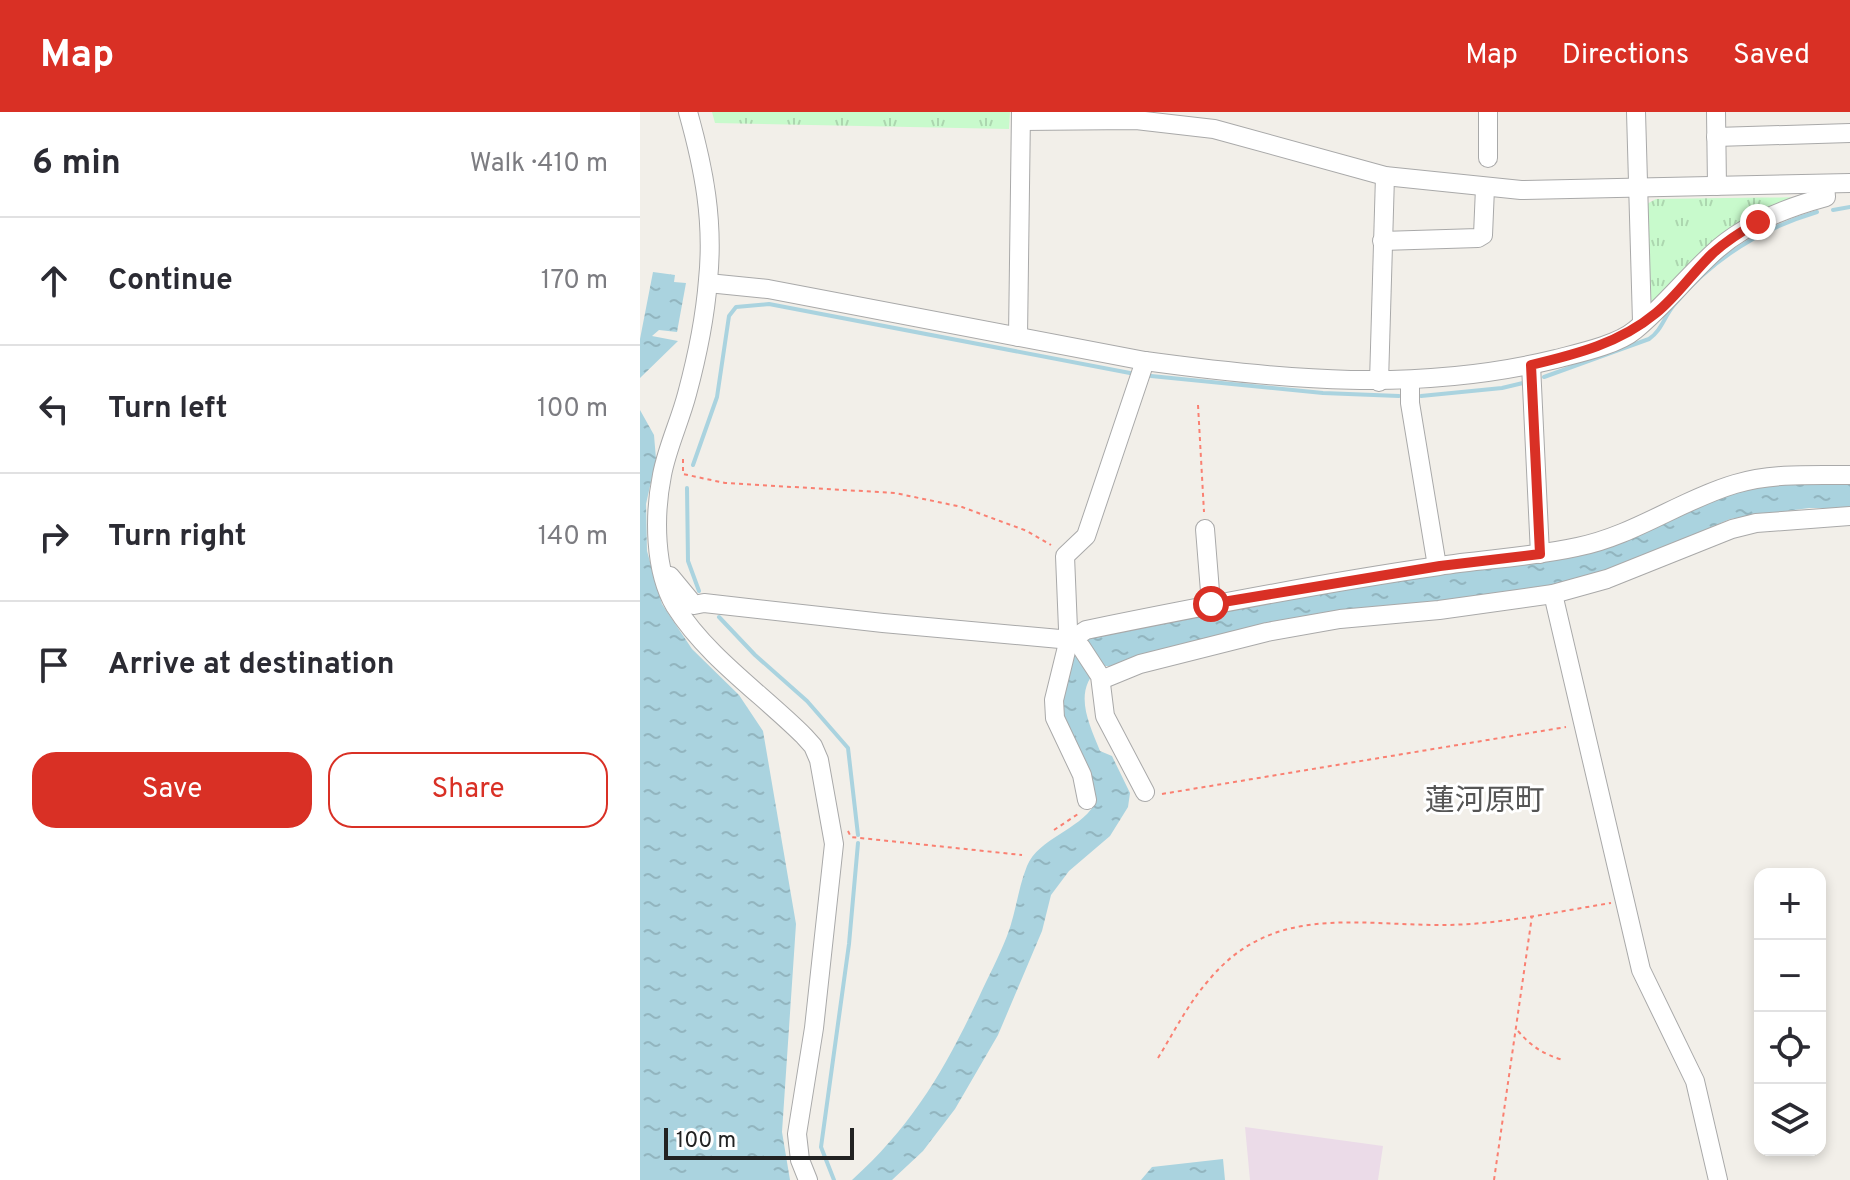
<!DOCTYPE html>
<html lang="en">
<head>
<meta charset="utf-8">
<style>
	:root { --surface:#fff; --page:#f2f2f3; --text:#2b2b33; --muted:#7c7c81; --line:#e1e1e2; --accent:#d93025 }
	body { margin:0; font-family:Overpass,"Noto Sans JP",sans-serif; background:var(--page); color:var(--text) }
	.controls { position:absolute; right:24px; bottom:24px; display:grid; overflow:hidden; border-radius:16px; box-shadow:0 4px 12px #0003 }
	.controls button { width:72px; height:72px; display:grid; place-items:center; padding:0; border:0; border-bottom:2px solid var(--line); background:var(--surface); color:var(--text); font:40px sans-serif }
	.scale { position:absolute; left:24px; bottom:20px; width:190px; box-sizing:border-box; padding-left:8px; border:4px solid #222; border-top:0; font-size:22px; line-height:28px; white-space:nowrap; color:#222; -webkit-text-stroke:6px #fff; paint-order:stroke }
	.stop { position:absolute; width:24px; height:24px; margin:-18px; border:6px solid #d93025; border-radius:50%; background:#fff }
	.stop.end { background:#d93025; border-color:#fff; box-shadow:0 2px 8px #0008 }
	.list { margin:0; padding:0; list-style:none }
	h2 { display:flex; justify-content:space-between; align-items:center; height:104px; margin:0; padding:0 32px; font-size:34px }
	h2 small { font-size:26px; font-weight:400; color:var(--muted) }
	.list li { display:grid; grid-template-columns:52px 1fr auto; gap:24px; align-items:center; box-sizing:border-box; height:128px; padding:0 32px; border-top:2px solid var(--line) }
	.list b { display:block; font-size:30px; white-space:nowrap }
	.list em { font-size:26px; font-style:normal; color:var(--muted) }
	.actions { display:flex; gap:16px; padding:24px 32px }
	.actions a { flex:1; padding:18px 0; border:2px solid var(--accent); border-radius:24px; text-align:center; font-size:28px; color:var(--accent) }
	.actions .main { background:var(--accent); color:#fff }
	.icon { flex:none; width:44px; height:44px; fill:none; stroke:currentColor; stroke-width:2; stroke-linecap:round; stroke-linejoin:round }
	.map { position:relative; flex:none; width:1210px; height:1068px; overflow:hidden }
	header { display:flex; align-items:center; gap:48px; box-sizing:border-box; height:112px; padding:0 40px; background:var(--accent); color:#fff }
	header strong { font-size:38px }
	nav { display:flex; gap:44px; margin-inline-start:auto; font-size:28px }
	main { display:flex }
	aside { flex:1; background:var(--surface) }
	.map>svg:first-child { display:block }
	.industrial { fill:#ebdbe8 }
	.park { fill:url(#park-tufts) }
	.water { fill:url(#water-ripples) }
	.lines { fill:none; stroke-linecap:round; stroke-linejoin:round }
	.stream { stroke:#aad3df; stroke-width:4 }
	.minor-casing { stroke:#a9a9a9; stroke-width:20 }
	.path { stroke:#fa8072; stroke-width:2; stroke-dasharray:4 4; stroke-linecap:butt }
	.minor { stroke:#fff; stroke-width:18 }
	.route { stroke:#d93025; stroke-width:10 }
	.labels { text-anchor:middle; stroke-width:6; stroke-linejoin:round; paint-order:stroke }
	.quarter-label { font-size:30px; fill:#555; stroke:#fff }
</style>
</head>
<body>
<header>
<strong>Map</strong>
<nav><a>Map</a><a>Directions</a><a>Saved</a></nav>
</header>
<main>
<aside>
<h2>6 min<small>Walk · 410 m</small></h2>
<ul class="list">
<li><svg class="icon" aria-label="ahead" viewBox="0 0 24 24"><path d="M12 20V5M6 11l6-6 6 6"/></svg><div><b>Continue</b></div><em>170 m</em></li>
<li><svg class="icon" aria-label="left" viewBox="0 0 24 24"><path d="M17 20v-9H6M10 6l-5 5 5 5"/></svg><div><b>Turn left</b></div><em>100 m</em></li>
<li><svg class="icon" aria-label="right" viewBox="0 0 24 24"><path d="M7 20v-9h11M14 6l5 5-5 5"/></svg><div><b>Turn right</b></div><em>140 m</em></li>
<li><svg class="icon" aria-label="arrive" viewBox="0 0 24 24"><path d="M6 21V4h12l-3 4 3 4H6"/></svg><div><b>Arrive at destination</b></div></li>
</ul>
<div class="actions"><a class="main">Save</a><a>Share</a></div>
</aside>
<div class="map">
<svg width="1210" height="1068" viewBox="0 0 1210 1068">
	<defs>
		<pattern id="park-tufts" width="24" height="20" patternUnits="userSpaceOnUse" patternTransform="scale(2)"><rect width="24" height="20" fill="#c8facc"/><path d="M3 7l-1-3M5 7V3M7 7l1-3M15 17l-1-3M17 17v-4M19 17l1-3" fill="none" stroke="#acd6af"/></pattern>
		<pattern id="water-ripples" width="26" height="14" patternUnits="userSpaceOnUse" patternTransform="scale(2)"><rect width="26" height="14" fill="#aad3df"/><path d="M2 4q2-2 4 0t4 0M15 11q2-2 4 0t4 0" fill="none" stroke="#92b5bf"/></pattern>
	</defs>
	<rect width="100%" height="100%" fill="#f2efe9"/>
	<path class="industrial" d="M605 1015 743 1034 738 1068H610Z"/>
	<g class="park">
		<path d="M72 0H370L369 17 75 11Z"/>
		<path d="M1167 85 1104 111 1008 196 1005 93 1016 87Z"/>
	</g>
	<g class="water">
		<path d="M13 160 35 163 34 170 46 171 37 220 19 218 12 224 38 229 0 266V227Z"/>
		<path d="M0 298 14 323 16 347 6 392 7 439 22 492 52 537 99 583 123 619 156 812 142 1020 150 1068H0Z"/>
		<path d="M1210 368V396H1169L1090 407 979 455 885 480 693 500 471 554H461C432 578 448 609 460 639L472 644 490 681 488 695 470 724 429 759 411 783 402 819 358 923 315 997 283 1039 252 1068H212C273 1013 305 957 339 885 348 865 359 845 367 824 376 801 378 776 387 754 399 726 439 718 454 693L424 608 422 584 435 536 446 525 602 492 912 445 1086 381 1112 374Z"/>
		<path d="M583 1047 585 1068H501L512 1055Z"/>
	</g>
	<g class="lines">
		<g class="stream">
			<path d="M1193 98 1210 95"/>
			<path d="M511 264 683 281 759 284"/>
			<path d="M904 265 1009 227C1022 218 1024 205 1034 193 1072 147 1120 117 1177 100"/>
			<path d="M781 284 862 276 883 271"/>
			<path d="M53 353 77 285 89 204 96 195 129 192 490 261"/>
			<path d="M47 376 48 449 59 479"/>
			<path d="M79 505 115 543 167 589 208 636 218 723"/>
			<path d="M194 1068 181 1035 209 832 218 731"/>
		</g>
		<defs>
			<g id="minor">
				<path d="M48 0C64 57 74 109 68 168 65 206 57 245 47 282 40 309 27 336 22 363 14 403 14 458 35 494 67 545 122 582 164 624L173 634 179 648 194 732 174 916 157 1022 160 1048 168 1068"/>
				<path d="M996 0 1002 210"/>
				<path d="M1076 0 1077 74"/>
				<path d="M381 9 496 8 574 17 745 64 881 78 1210 71"/>
				<path d="M1076 25 1210 21"/>
				<path d="M848 46V0"/>
				<path d="M742 129 838 126 843 123 845 76"/>
				<path d="M68 171 128 177 505 249C644 268 777 281 916 247 939 241 977 233 995 218 1023 195 1046 166 1073 141 1104 112 1145 96 1186 85L1185 72"/>
				<path d="M378 225 381 0"/>
				<path d="M891 253 900 442"/>
				<path d="M770 269V291L797 454"/>
				<path d="M739 270 745 64"/>
				<path d="M565 417 571 492"/>
				<path d="M30 464 54 493 64 491 243 511 431 528 441 535 460 564 465 604 505 680"/>
				<path d="M913 482 1001 858 1055 969 1078 1068"/>
				<path d="M431 528 428 517 425 444 446 424 505 249"/>
				<path d="M461 568 500 552 627 520 700 507 799 498 913 482 967 467 1092 417 1116 411 1210 404"/>
				<path d="M447 688 442 663 415 606 414 588 427 535 431 528 446 518C563 494 681 471 799 454 845 447 892 445 937 435 993 424 1041 388 1095 372 1132 361 1172 363 1210 363"/>
			</g>
		</defs>
		<use href="#minor" class="minor-casing"/>
		<g class="path">
			<path d="M558 293 564 400"/>
			<path d="M43 347V362L85 371 255 381 322 395 387 419 411 433"/>
			<path d="M522 682 926 615"/>
			<path d="M414 718 438 702"/>
			<path d="M208 719 211 725 382 743"/>
			<path d="M878 919C892 935 903 942 923 948"/>
			<path d="M518 946C534 920 548 892 568 869 631 792 714 813 801 813 858 813 915 800 971 791"/>
			<path d="M854 1068 892 804"/>
		</g>
		<use href="#minor" class="minor"/>
	</g>
	<g class="lines">
		<path class="route" d="M571 492 800 454 900 442 891 253C937 242 980 231 1016 201 1037 184 1053 160 1072 142 1086 129 1102 119 1118 110"/>
	</g>
	<g class="labels">
		<g class="quarter-label">
			<text x="845" y="698">蓮河原町</text>
		</g>
	</g>
</svg>
<div class="controls">
<button>+</button>
<button>−</button>
<button><svg class="icon" aria-label="locate" viewBox="0 0 24 24"><circle cx="12" cy="12" r="6"/><path d="M12 2v4M12 18v4M2 12h4M18 12h4"/></svg></button>
<button><svg class="icon" aria-label="layers" viewBox="0 0 24 24"><path d="M12 4l9 5-9 5-9-5zM3 14l9 5 9-5"/></svg></button>
</div>
<div class="scale">100 m</div>
<div class="stop" style="left:571px;top:492px"></div>
<div class="stop end" style="left:1118px;top:110px"></div>
</div>
</main>
</body>
</html>
